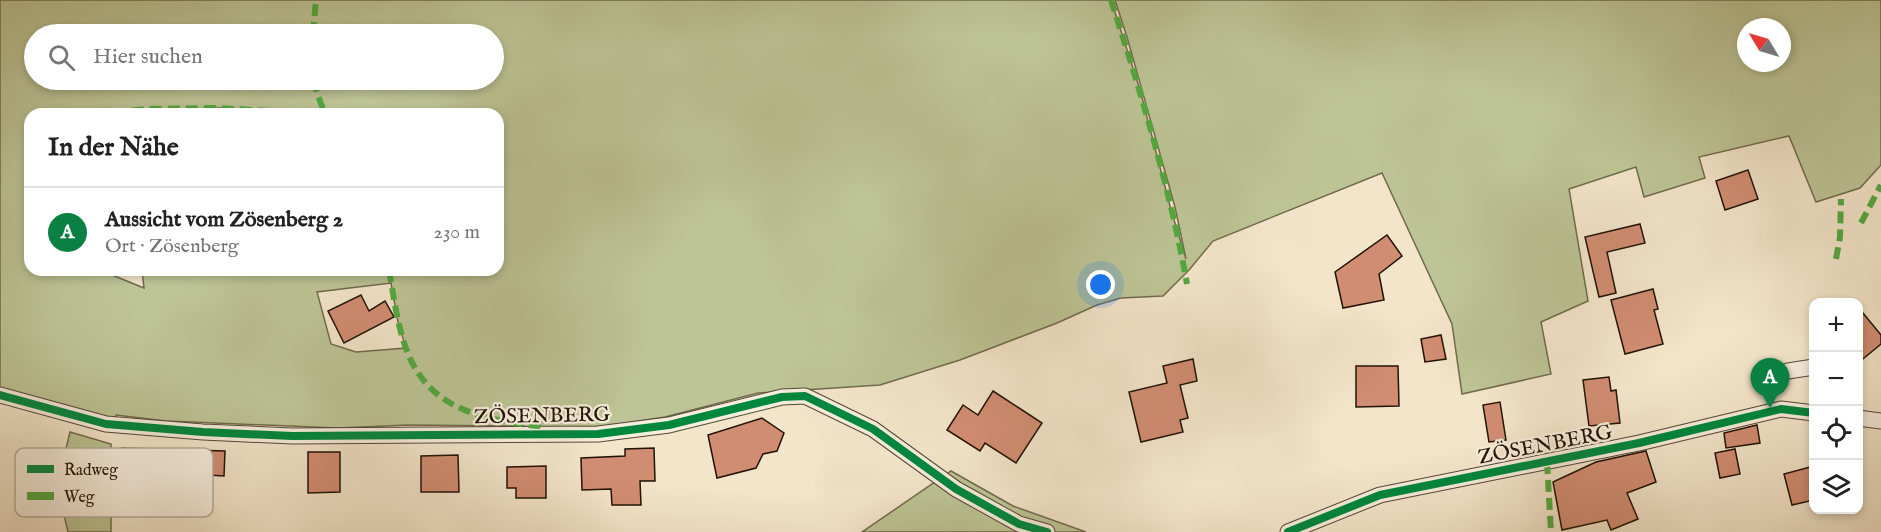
<!DOCTYPE html>
<html lang="de">
<head>
<meta charset="utf-8">
<style>
	:root { --surface:#fff; --page:#f6f6f6; --text:#222; --muted:#767676; --line:#e0e0e0; --accent:#0b8043 }
	body { margin:0; font-family:"IM FELL English",serif; background:var(--page); color:var(--text) }
	.controls { position:absolute; right:18px; bottom:18px; display:grid; overflow:hidden; border-radius:12px; box-shadow:0 3px 9px #0003 }
	.controls button { width:54px; height:54px; display:grid; place-items:center; padding:0; border:0; border-bottom:2px solid var(--line); background:var(--surface); color:var(--text); font:30px sans-serif }
	.compass { position:absolute; left:1737px; top:18px; width:54px; height:54px; border-radius:50%; background:var(--surface); box-shadow:0 3px 9px #0003; rotate:308deg }
	.you { position:absolute; left:1101px; top:285px; width:21px; height:21px; margin:-15px; border:4px solid #fff; border-radius:50%; background:#1a73e8; box-shadow:0 0 0 9px #1a73e833 }
	.badge { display:grid; place-items:center; width:39px; height:39px; border-radius:50%; background:var(--accent); color:#fff; font-size:20px; font-weight:700 }
	.pin { position:absolute; translate:-50% -50px; filter:drop-shadow(0 2px 3px #0008) }
	.pin::after { content:''; position:absolute; top:32px; width:21px; height:18px; background:inherit; clip-path:polygon(0 0,100% 0,50% 100%) }
	.list { margin:0; padding:0; list-style:none }
	h2 { display:flex; justify-content:space-between; align-items:center; height:78px; margin:0; padding:0 24px; font-size:26px }
	h2 small { font-size:20px; font-weight:400; color:var(--muted) }
	.list li { display:grid; grid-template-columns:39px 1fr auto; gap:18px; align-items:center; box-sizing:border-box; height:90px; padding:0 24px; border-top:2px solid var(--line) }
	.list b { display:block; font-size:22px; white-space:nowrap }
	.list p { margin:0; font-size:20px; white-space:nowrap; color:var(--muted) }
	.list em { font-size:20px; font-style:normal; color:var(--muted) }
	.icon { flex:none; width:33px; height:33px; fill:none; stroke:currentColor; stroke-width:2; stroke-linecap:round; stroke-linejoin:round }
	.map { position:relative; flex:none; width:1881px; height:532px; overflow:hidden }
	.search { position:absolute; background:var(--surface); box-shadow:0 3px 9px #0003; left:24px; top:24px; width:480px; height:66px; display:flex; align-items:center; gap:15px; box-sizing:border-box; padding:0 21px; border-radius:33px; color:var(--muted); font-size:22px }
	.panel { position:absolute; background:var(--surface); box-shadow:0 3px 9px #0003; left:24px; top:108px; width:480px; height:168px; border-radius:18px }
	.map>svg:first-child { display:block }
	.green { fill:#bdc495; stroke:#706b4d; stroke-width:1.5; fill-rule:evenodd }
	.building { fill:#d18d72; stroke:#221205; stroke-width:1.5 }
	.lines { fill:none; stroke-linecap:round; stroke-linejoin:round }
	.street-casing { stroke:#564736; stroke-width:17 }
	.street { stroke:#f7eedd; stroke-width:15 }
	.quiet { stroke:#53a840; stroke-width:6; stroke-dasharray:12 6; stroke-linecap:butt }
	.cycleway-casing { stroke:#f7eedd; stroke-width:11 }
	.cycleway { stroke:#00873e; stroke-width:8 }
	.labels { text-anchor:middle; stroke-width:4.5; stroke-linejoin:round; paint-order:stroke }
	.street-label { font-size:21px; fill:#221205; stroke:#f7eedd }
	.key { fill:#f7eedd; stroke:#b7ac9c; stroke-width:1.5 }
	.key-label { font-size:16px; fill:#221205 }
</style>
</head>
<body>
<div class="map">
<svg width="1881" height="532" viewBox="0 0 1881 532">
	<rect width="100%" height="100%" fill="#f3e5ca"/>
	<filter id="stains"><feTurbulence type="fractalNoise" baseFrequency=".00333" numOctaves="4"/><feColorMatrix values="0 0 0 0 .2 0 0 0 0 .09 0 0 0 0 .02 0 0 0 .5 -.17"/></filter>
	<radialGradient id="worn" r=".72"><stop offset=".6" stop-color="#630" stop-opacity="0"/><stop offset="1" stop-color="#630" stop-opacity=".3"/></radialGradient>
	<g class="green">
		<path d="M0 0H1111L1140 90 1171 210 1186 259 1175 207 1127 37 1115 0H1881V165L1860 188 1816 202 1789 136 1699 157 1705 178 1644 197 1636 167 1569 189 1588 301 1541 322 1551 374 1462 394 1452 324 1382 173 1213 241 1189 270 1163 296 1121 298 1097 305 1057 323 960 360 880 385 758 393 665 417 555 434 507 422 517 426 408 425 337 428 166 421 116 415 115 420 0 388ZM1746 27H1782V63H1746ZM34 34H494V80H34ZM219 108 271 111 251 114H498V270H389V276L387 270H142L144 288 100 270H30V114H114L115 112ZM391 283 398 322 406 348 356 352 331 344 317 292Z"/>
		<path d="M70 432 111 444V532H68L57 485Z"/>
		<path d="M951 471 1013 506 1086 532H862Z"/>
	</g>
	<g class="building">
		<path d="M1748 170 1758 199 1725 210 1716 181Z"/>
		<path d="M1640 224 1645 243 1607 252 1616 293 1599 297 1585 237Z"/>
		<path d="M1387 235 1402 256 1379 274 1384 300 1343 308 1335 272Z"/>
		<path d="M1653 289 1658 309 1654 310 1663 344 1625 354 1611 300Z"/>
		<path d="M361 295 369 311 385 301 394 317 344 343 328 311Z"/>
		<path d="M1858 307 1881 335V344L1858 363Z"/>
		<path d="M1441 335 1446 359 1425 362 1421 339Z"/>
		<path d="M1193 359 1197 381 1180 385 1188 418 1180 420 1183 432 1141 442 1129 392 1167 383 1163 366Z"/>
		<path d="M1356 366H1398L1399 406 1356 407Z"/>
		<path d="M1609 377 1611 391 1616 390 1620 423 1589 426 1583 380Z"/>
		<path d="M993 391 1042 423 1016 463 985 443 980 451 947 430 963 405 978 415Z"/>
		<path d="M1500 402 1506 440 1489 442 1483 405Z"/>
		<path d="M762 418 784 433 777 451 763 454 756 468 717 478 708 435Z"/>
		<path d="M1757 425 1760 443 1726 448 1724 433Z"/>
		<path d="M122 448 225 451 224 476 190 474 188 512 157 511 158 482 121 481Z"/>
		<path d="M654 448 655 481H640L641 505H612L611 489 582 490 581 458 625 456V449Z"/>
		<path d="M1735 449 1740 474 1720 478 1715 453Z"/>
		<path d="M1646 451 1656 482 1627 493 1638 519 1611 530 1607 520 1562 530 1553 482 1596 462Z"/>
		<path d="M308 452H340V492L308 493Z"/>
		<path d="M458 455 459 492H421V456Z"/>
		<path d="M546 466V498H516V488H507V467Z"/>
		<path d="M1814 466V500L1792 505 1784 474Z"/>
	</g>
	<g class="lines">
		<defs>
			<g id="street">
				<path d="M1788 371 1814 367"/>
				<path d="M0 395 106 424 203 432 292 436 598 434 669 425 782 397 805 396 873 429 956 489 1019 524 1047 532"/>
				<path d="M1858 418 1881 421"/>
				<path d="M1288 532 1380 495 1639 443 1781 409 1814 413"/>
			</g>
		</defs>
		<use href="#street" class="street-casing"/>
		<use href="#street" class="street"/>
		<g class="quiet">
			<path d="M1111 0C1141 93 1170 188 1187 284"/>
			<path d="M313 34 316 0"/>
			<path d="M314 80 317 93 325 114"/>
			<path d="M96 114 146 109 219 108 319 114"/>
			<path d="M1861 223 1881 185"/>
			<path d="M1836 259 1840 237 1841 199"/>
			<path d="M389 270C401 339 405 394 482 416 503 422 525 424 545 428"/>
			<path d="M1547 462 1551 532"/>
		</g>
		<defs>
			<g id="cycleway">
				<path d="M0 395 106 424 203 432 292 436 598 434 669 425 782 397 805 396 873 429 956 489 1019 524 1047 532"/>
				<path d="M1288 532 1380 495 1639 443 1781 409 1814 413"/>
			</g>
		</defs>
		<use href="#cycleway" class="cycleway-casing"/>
		<use href="#cycleway" class="cycleway"/>
	</g>
	<g class="labels">
		<g class="street-label">
			<text transform="translate(542 415) rotate(-1)" y="7">ZÖSENBERG</text>
			<text transform="translate(1545 444) rotate(-11)" y="7">ZÖSENBERG</text>
		</g>
	</g>
	<rect x="15" y="448" width="198" height="69" rx="9" class="key"/>
	<rect x="27" y="465" width="27" height="8" fill="#00873e"/>
	<rect x="27" y="492" width="27" height="8" fill="#53a840"/>
	<g class="key-label">
		<text x="64" y="475">Radweg</text>
		<text x="64" y="502">Weg</text>
	</g>
	<rect width="100%" height="100%" filter="url(#stains)"/>
	<rect width="100%" height="100%" fill="url(#worn)"/>
</svg>
<div class="controls">
<button>+</button>
<button>−</button>
<button><svg class="icon" aria-label="locate" viewBox="0 0 24 24"><circle cx="12" cy="12" r="6"/><path d="M12 2v4M12 18v4M2 12h4M18 12h4"/></svg></button>
<button><svg class="icon" aria-label="layers" viewBox="0 0 24 24"><path d="M12 4l9 5-9 5-9-5zM3 14l9 5 9-5"/></svg></button>
</div>
<svg class="compass" viewBox="-18 -18 36 36"><path d="M0-13l5 13h-10z" fill="#e53935"/><path d="M0 13l5-13h-10z" fill="#767676"/></svg>
<div class="you"></div>
<div class="pin badge" style="left:1770px;top:408px">A</div>
<div class="search"><svg class="icon" aria-label="search" viewBox="0 0 24 24"><circle cx="10" cy="10" r="6"/><path d="M15 15l6 6"/></svg>Hier suchen</div>
<section class="panel">
<h2>In der Nähe<small></small></h2>
<ul class="list">
<li><span class="badge">A</span><div><b>Aussicht vom Zösenberg 2</b><p>Ort · Zösenberg</p></div><em>230 m</em></li>
</ul>
</section>
</div>
</body>
</html>
